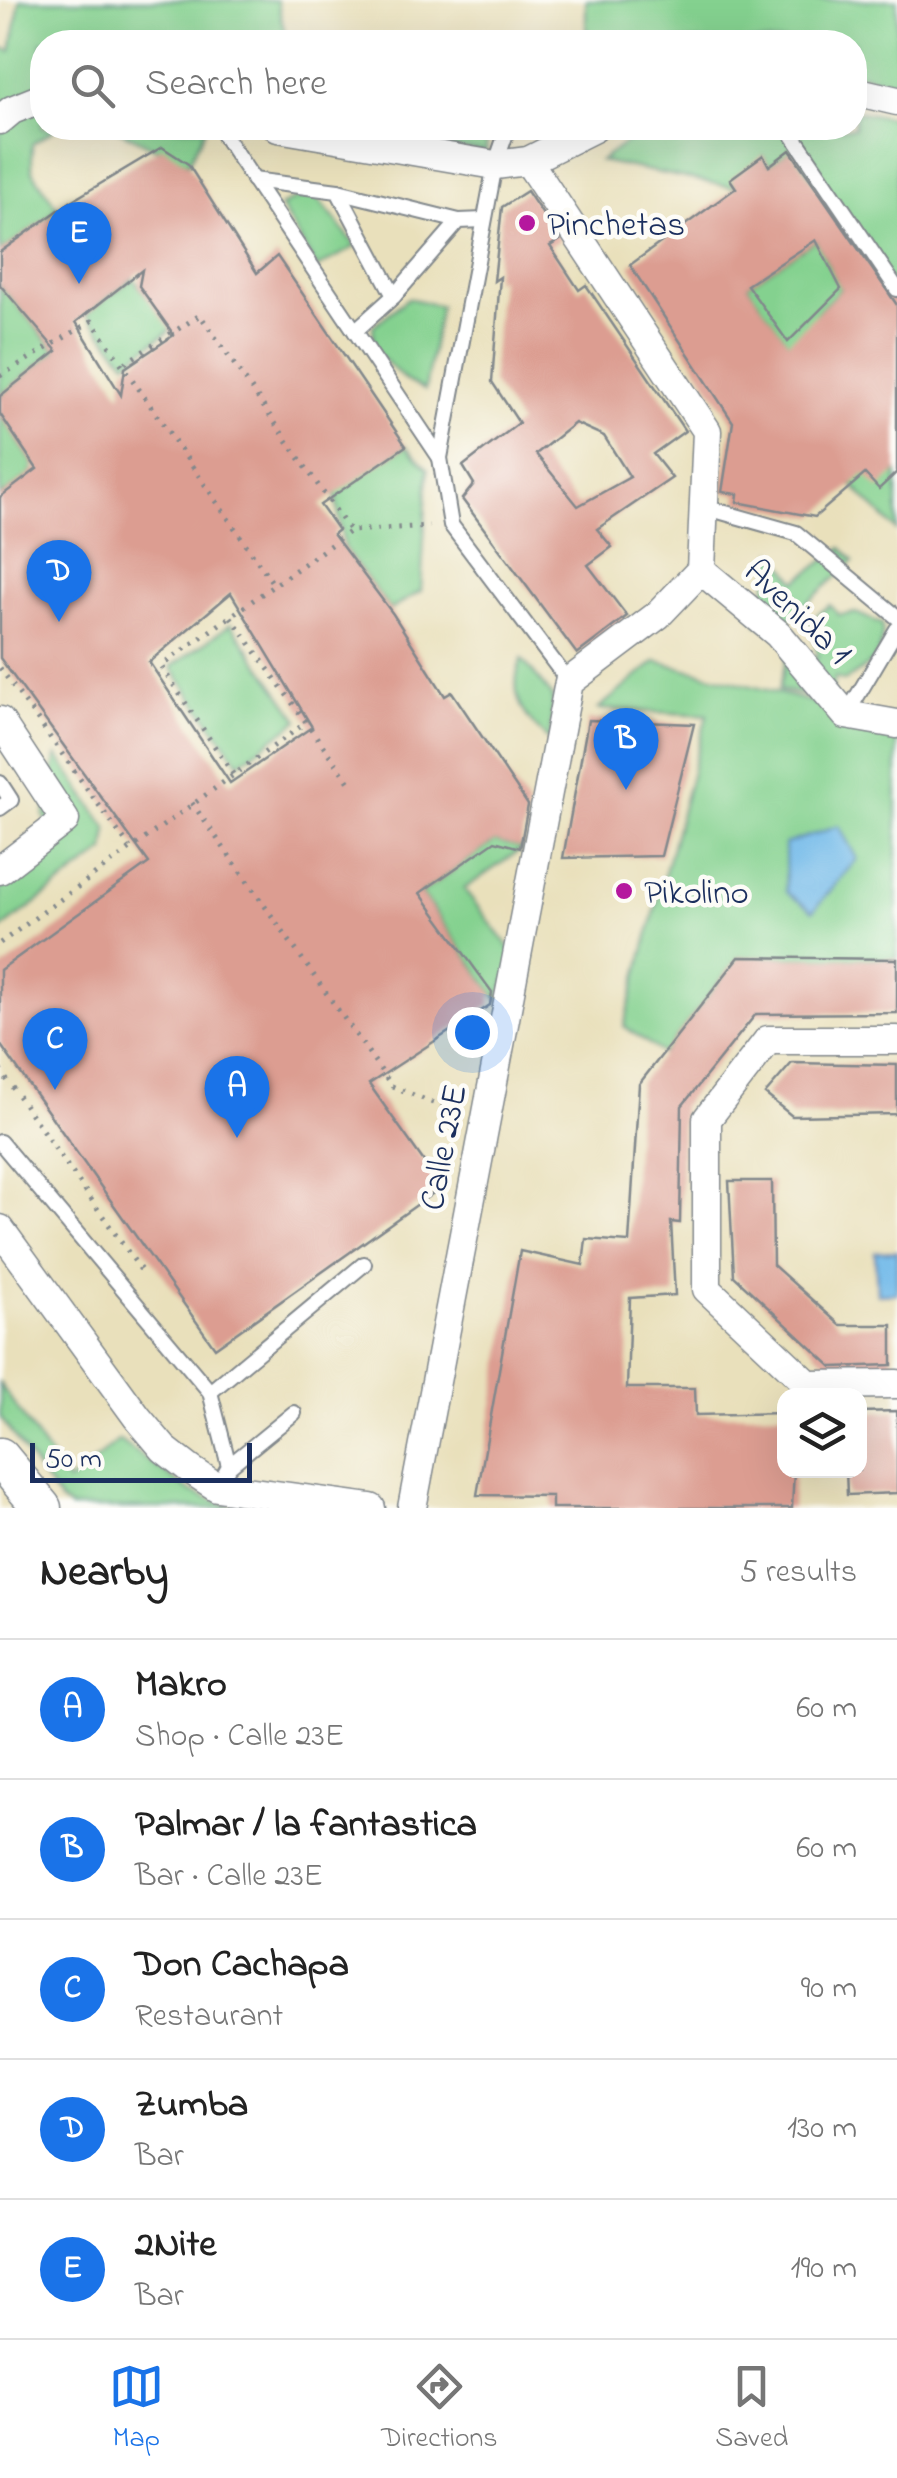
<!DOCTYPE html>
<html lang="en">
<head>
<meta charset="utf-8">
<style>
	:root { --surface:#fff; --page:#f2f2f2; --text:#222; --muted:#767676; --line:#e0e0e0; --accent:#1a73e8 }
	body { margin:0; font-family:"Indie Flower",sans-serif; background:var(--page); color:var(--text) }
	.controls { position:absolute; right:30px; bottom:30px; display:grid; overflow:hidden; border-radius:20px; box-shadow:0 10px 40px #0002 }
	.controls button { width:90px; height:90px; display:grid; place-items:center; padding:0; border:0; border-bottom:2px solid var(--line); background:var(--surface); color:var(--text); font:50px sans-serif }
	.scale { position:absolute; left:30px; bottom:25px; width:222px; box-sizing:border-box; padding-left:10px; border:5px solid #1b2f5e; border-top:0; font-size:28px; line-height:35px; white-space:nowrap; color:#1b2f5e; -webkit-text-stroke:8px #fdfcf7; paint-order:stroke }
	.you { position:absolute; left:472px; top:1032px; width:35px; height:35px; margin:-25px; border:8px solid #fff; border-radius:50%; background:#1a73e8; box-shadow:0 0 0 15px #1a73e833 }
	.badge { display:grid; place-items:center; width:65px; height:65px; border-radius:50%; background:var(--accent); color:#fff; font-size:32px; font-weight:700 }
	.pin { position:absolute; translate:-50% -82px; filter:drop-shadow(0 2px 5px #0008) }
	.pin::after { content:''; position:absolute; top:52px; width:35px; height:30px; background:inherit; clip-path:polygon(0 0,100% 0,50% 100%) }
	.list { margin:0; padding:0; list-style:none }
	h2 { display:flex; justify-content:space-between; align-items:center; height:130px; margin:0; padding:0 40px; font-size:42px }
	h2 small { font-size:32px; font-weight:400; color:var(--muted) }
	.list li { display:grid; grid-template-columns:65px 1fr auto; gap:30px; align-items:center; box-sizing:border-box; height:140px; padding:0 40px; border-top:2px solid var(--line) }
	.list b { display:block; font-size:38px; white-space:nowrap }
	.list p { margin:0; font-size:32px; white-space:nowrap; color:var(--muted) }
	.list em { font-size:32px; font-style:normal; color:var(--muted) }
	.icon { flex:none; width:55px; height:55px; fill:none; stroke:currentColor; stroke-width:2; stroke-linecap:round; stroke-linejoin:round }
	.map { position:relative; flex:none; width:897px; height:1508px; overflow:hidden }
	.search { position:absolute; background:var(--surface); box-shadow:0 10px 40px #0002; left:30px; right:30px; top:30px; height:110px; display:flex; align-items:center; gap:25px; box-sizing:border-box; padding:0 35px; border-radius:40px; color:var(--muted); font-size:38px }
	.sheet { height:830px; background:var(--surface) }
	nav { display:flex; justify-content:space-around; align-items:center; box-sizing:border-box; height:140px; border-top:2px solid var(--line); background:var(--surface); font-size:28px; color:var(--muted) }
	nav a { display:grid; justify-items:center; gap:5px }
	nav .on { color:var(--accent) }
	.map>svg:first-child { display:block }
	.green { fill:#84d18f; stroke:#508076; stroke-width:2.5 }
	.water { fill:#71b9e9; stroke:#4674a4; stroke-width:2.5 }
	.building { fill:#dc9d91; fill-rule:evenodd }
	.lines { fill:none; stroke-linecap:round; stroke-linejoin:round }
	.service-casing { stroke:#82888c; stroke-width:18 }
	.minor-casing { stroke:#82888c; stroke-width:31 }
	.secondary-casing { stroke:#82888c; stroke-width:41 }
	.path { stroke:#82888c; stroke-width:5; stroke-dasharray:2.5 8; stroke-linecap:butt }
	.service { stroke:#fff; stroke-width:14 }
	.minor { stroke:#fff; stroke-width:28 }
	.secondary { stroke:#fff; stroke-width:38 }
	.poi-dot { fill:#b5179e; stroke:#fdfcf7; stroke-width:4 }
	.labels { text-anchor:middle; stroke-width:9; stroke-linejoin:round; paint-order:stroke }
	.poi-label { font-size:35px; fill:#1b2f5e; stroke:#fdfcf7; text-anchor:start }
	.street-label { font-size:35px; fill:#1b2f5e; stroke:#fdfcf7 }
</style>
</head>
<body>
<div class="map">
<svg width="897" height="1508" viewBox="0 0 897 1508">
	<rect width="100%" height="100%" fill="#fdfcf7"/>
	<filter id="ink" filterUnits="userSpaceOnUse"><feTurbulence type="fractalNoise" baseFrequency=".01" numOctaves="2"/><feDisplacementMap in="SourceGraphic" scale="20" xChannelSelector="R" yChannelSelector="G"/><feConvolveMatrix kernelMatrix="1 2 1 2 8 2 1 2 1" color-interpolation-filters="sRGB"/></filter>
	<filter id="wash" filterUnits="userSpaceOnUse"><feTurbulence type="fractalNoise" baseFrequency=".0048" numOctaves="4" result="noise"/><feDisplacementMap in="SourceGraphic" scale="40" xChannelSelector="R" yChannelSelector="G"/><feGaussianBlur stdDeviation="2.25" result="paint"/><feColorMatrix in="noise" values="0 0 0 0 0 0 0 0 0 0 0 0 0 0 0 0 0 1.4 0 .05"/><feComposite in="paint" operator="in"/></filter>
	<g filter="url(#wash)">
		<rect width="100%" height="100%" fill="#e9e0bb"/>
		<g class="green">
			<path d="M20 0H277L287 42H42V94L0 113V47L11 51Z"/>
			<path d="M586 0H897V83L855 73 854 42H597L586 30Z"/>
			<path d="M42 100V128H57L32 144V171L59 210 0 252V124Z"/>
			<path d="M855 111 897 119V303L793 149 769 166 763 156 736 188 600 161 646 128H854Z"/>
			<path d="M206 128 188 164 116 129 117 128Z"/>
			<path d="M303 128H488L486 152Z"/>
			<path d="M312 191 356 246 317 268 280 206Z"/>
			<path d="M816 240 841 289 817 313 897 472V531L852 485 845 425 747 285Z"/>
			<path d="M133 278 172 329 126 362 86 314Z"/>
			<path d="M0 285 56 351 0 396Z"/>
			<path d="M408 298 440 306 425 390 406 381 374 350 373 326Z"/>
			<path d="M0 414 33 463 31 474 0 497Z"/>
			<path d="M406 446 428 469 421 591 390 610 344 548 335 492Z"/>
			<path d="M842 548 854 561 776 631 757 623 774 552 796 581Z"/>
			<path d="M830 605 839 615 856 613 882 624C885 656 870 667 844 681L835 678 830 699 779 690 788 653 818 657 810 621Z"/>
			<path d="M231 624 299 720 239 763 171 667Z"/>
			<path d="M522 659 553 697 550 741C523 718 507 693 522 659Z"/>
			<path d="M656 661 897 724V959L739 957 663 1054 624 1026 707 715 598 709Z"/>
			<path d="M57 755 108 829 105 851 0 930V880L56 837 44 816Z"/>
			<path d="M495 841 523 848 464 889 516 956 498 1000 421 893Z"/>
			<path d="M0 1384 68 1482 119 1440 191 1492 235 1508H70L60 1501 0 1417Z"/>
		</g>
		<g class="water">
			<path d="M839 826 857 859 813 911 786 892 785 844Z"/>
			<path d="M897 1251V1293L877 1294 875 1252Z"/>
		</g>
		<g id="blocks">
			<g class="building">
				<path d="M162 147 188 164 257 273 277 256 406 446 320 505 338 530 333 534 393 614 445 696 452 692 528 805 520 848 495 841 420 893 492 992 490 1005 369 1084 442 1187 215 1348 0 1044V970L149 863 0 658V497L37 469 0 414V396L57 351 0 285V252L70 202ZM142 270 139 286 174 335 125 368 121 395 76 322ZM231 593 312 727 230 783 149 662Z"/>
				<path d="M790 150 897 305V472L879 489 865 474 815 517 737 502 738 494 722 492 733 422 630 265 736 188 730 179 763 155 769 166ZM816 240 841 289 788 342 747 285Z"/>
				<path d="M527 191 560 240 550 246 579 290 586 285 685 431 653 454 672 478 597 529 612 547 588 565 627 616 577 654 462 499 474 484 463 466 519 423 492 382 500 277 494 281 502 207ZM575 423 604 436 630 477 578 506 536 454Z"/>
				<path d="M588 720 694 724 661 856 563 858Z"/>
				<path d="M739 957 897 959V1013L756 1014 682 1106 680 1223 671 1222 675 1295 630 1298 627 1388H695L696 1415 784 1413V1470H794L792 1508H552V1496L477 1495 520 1251 583 1265 586 1239 629 1242 639 1084Z"/>
				<path d="M792 1063 897 1065V1114L792 1116 765 1094Z"/>
				<path d="M729 1181H772L773 1265 840 1325H892V1365L832 1367 734 1276Z"/>
				<path d="M897 1411V1493L847 1495 846 1470H860V1412Z"/>
			</g>
		</g>
	</g>
	<g filter="url(#ink)">
		<use href="#blocks" fill-opacity="0" stroke="#82888c" stroke-width="2.5"/>
		<g class="lines">
			<defs>
				<g id="service">
					<path d="M219 128 440 458"/>
					<path d="M508 128 495 165 440 458 451 525 569 682"/>
					<path d="M788 128 897 289"/>
					<path d="M253 180 338 191 394 296 355 331"/>
					<path d="M338 191 459 221"/>
					<path d="M394 296 459 221 484 220"/>
					<path d="M704 507 796 533 897 617"/>
					<path d="M846 715 897 629"/>
					<path d="M0 783 11 800 0 808"/>
					<path d="M0 1142 210 1392 229 1466 217 1487"/>
					<path d="M210 1392 364 1264"/>
					<path d="M229 1466 294 1413"/>
				</g>
				<g id="minor">
					<path d="M854 91 897 101"/>
					<path d="M0 120 12 110 42 98"/>
					<path d="M278 128 495 165 528 161 594 128"/>
					<path d="M701 570 778 634 846 715 897 724"/>
					<path d="M0 721 65 820 0 870"/>
					<path d="M897 1040H768L707 1119V1289L809 1385 897 1384"/>
					<path d="M0 1229 137 1417 164 1449 191 1470 217 1487 371 1508"/>
					<path d="M412 1508 569 682 658 615 701 570 707 431 528 161"/>
				</g>
				<path id="secondary" d="M0 1457 42 1508"/>
			</defs>
			<use href="#service" class="service-casing"/>
			<use href="#minor" class="minor-casing"/>
			<use href="#secondary" class="secondary-casing"/>
			<g class="path">
				<path d="M125 363 200 315 350 531"/>
				<path d="M0 376 92 321 274 585"/>
				<path d="M231 617 351 785"/>
				<path d="M0 668 130 848"/>
				<path d="M233 774 161 666 350 531 429 526"/>
				<path d="M192 803 392 1086 457 1113"/>
				<path d="M0 943 307 722"/>
				<path d="M0 1070 145 1276"/>
			</g>
			<use href="#service" class="service"/>
			<use href="#minor" class="minor"/>
			<use href="#secondary" class="secondary"/>
		</g>
	</g>
	<g class="poi-dot">
		<circle cx="527" cy="223" r="10"/>
		<circle cx="624" cy="891" r="10"/>
	</g>
	<g class="labels">
		<g class="poi-label">
			<text x="547" y="235">Pinchetas</text>
			<text x="644" y="903">Pikolino</text>
		</g>
		<g class="street-label">
			<text transform="translate(799 611) rotate(44)" y="12">Avenida 1</text>
			<text transform="translate(442 1147) rotate(-79)" y="12">Calle 23E</text>
		</g>
	</g>
</svg>
<div class="controls">
<button><svg class="icon" aria-label="layers" viewBox="0 0 24 24"><path d="M12 4l9 5-9 5-9-5zM3 14l9 5 9-5"/></svg></button>
</div>
<div class="scale">50 m</div>
<div class="you"></div>
<div class="pin badge" style="left:237px;top:1138px">A</div>
<div class="pin badge" style="left:626px;top:790px">B</div>
<div class="pin badge" style="left:55px;top:1090px">C</div>
<div class="pin badge" style="left:59px;top:622px">D</div>
<div class="pin badge" style="left:79px;top:284px">E</div>
<div class="search"><svg class="icon" aria-label="search" viewBox="0 0 24 24"><circle cx="10" cy="10" r="6"/><path d="M15 15l6 6"/></svg>Search here</div>
</div>
<section class="sheet">
<h2>Nearby<small>5 results</small></h2>
<ul class="list">
<li><span class="badge">A</span><div><b>Makro</b><p>Shop · Calle 23E</p></div><em>60 m</em></li>
<li><span class="badge">B</span><div><b>Palmar / la fantastica</b><p>Bar · Calle 23E</p></div><em>60 m</em></li>
<li><span class="badge">C</span><div><b>Don Cachapa</b><p>Restaurant</p></div><em>90 m</em></li>
<li><span class="badge">D</span><div><b>Zumba</b><p>Bar</p></div><em>130 m</em></li>
<li><span class="badge">E</span><div><b>2Nite</b><p>Bar</p></div><em>190 m</em></li>
</ul>
</section>
<nav>
<a class="on"><svg class="icon" aria-label="map" viewBox="0 0 24 24"><path d="M3 6l6-2 6 2 6-2v14l-6 2-6-2-6 2zM9 4v14M15 6v14"/></svg>Map</a>
<a><svg class="icon" aria-label="directions" viewBox="0 0 24 24"><path d="M12 3l9 9-9 9-9-9zM9 14v-3h6M13 9l2 2-2 2"/></svg>Directions</a>
<a><svg class="icon" aria-label="saved" viewBox="0 0 24 24"><path d="M7 4h10v16l-5-4-5 4z"/></svg>Saved</a>
</nav>
</body>
</html>
